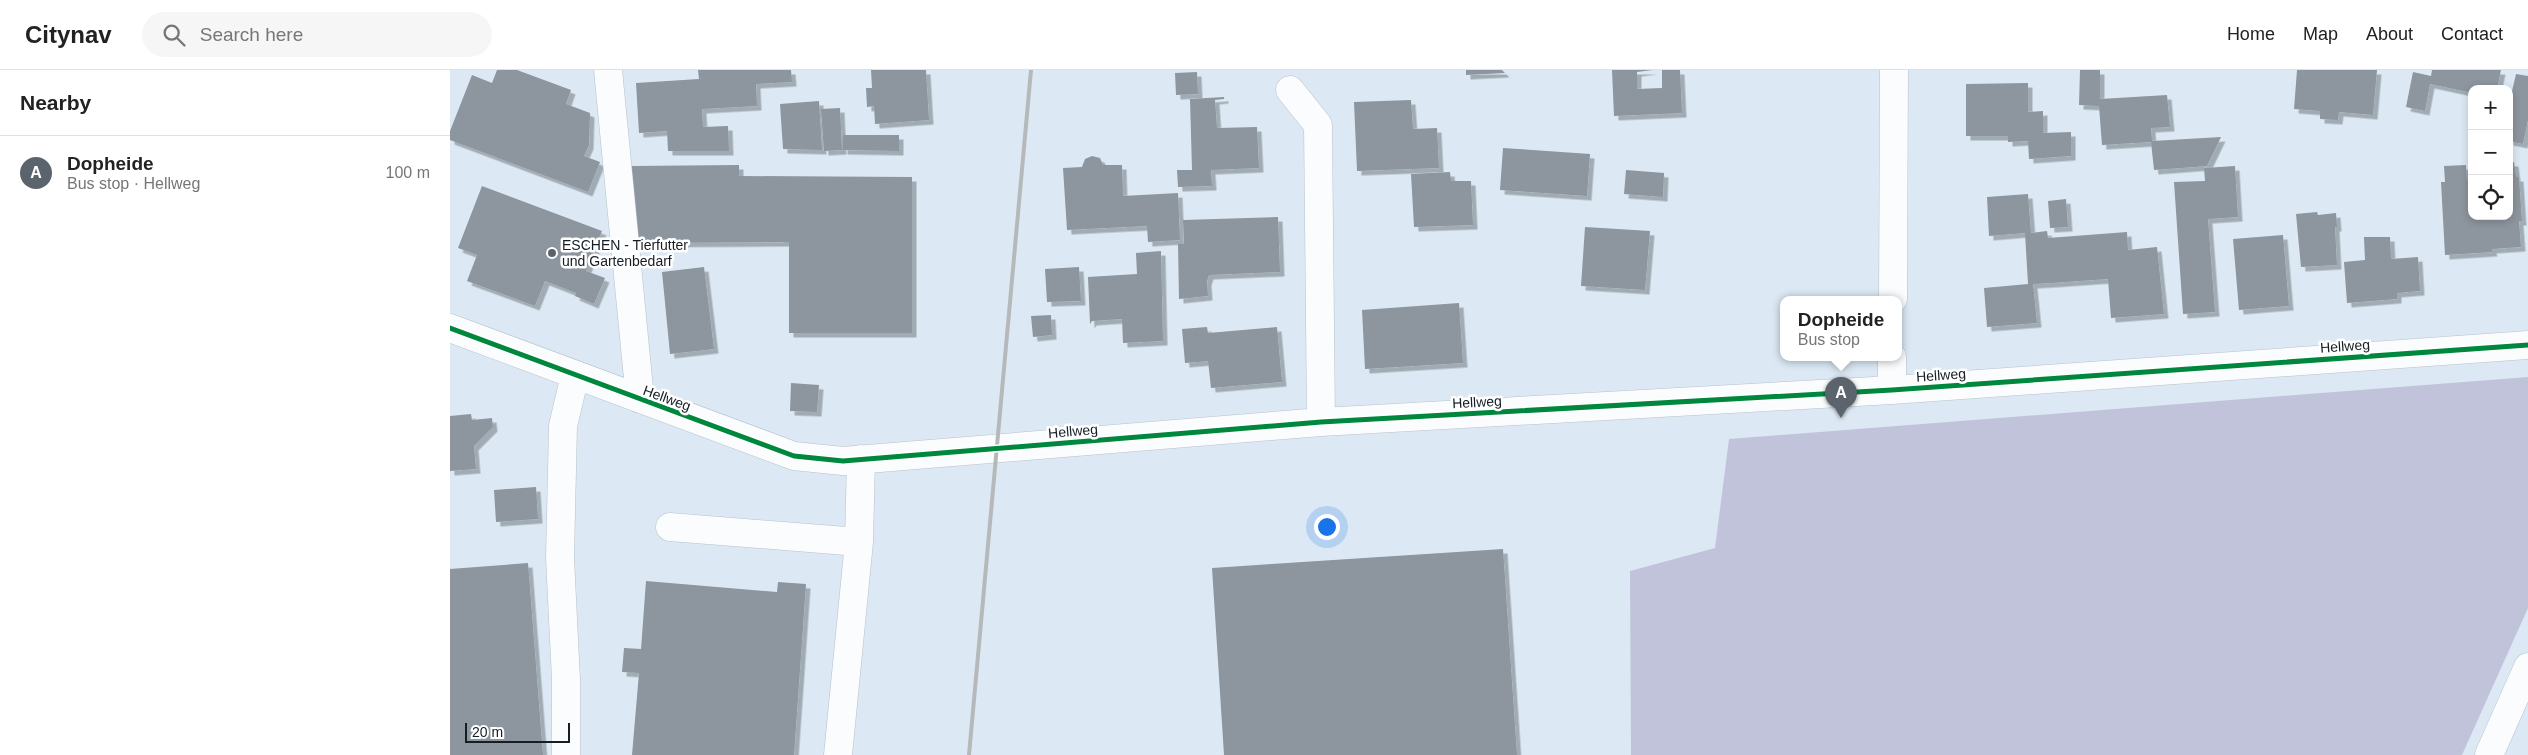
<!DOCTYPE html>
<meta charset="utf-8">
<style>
:root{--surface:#fff;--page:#f6f6f6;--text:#222;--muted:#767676;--line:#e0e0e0;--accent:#5b646d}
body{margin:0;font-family:Helvetica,sans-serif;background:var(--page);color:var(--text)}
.controls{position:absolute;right:15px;top:15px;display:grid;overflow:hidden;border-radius:10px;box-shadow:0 2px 8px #0003}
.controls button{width:45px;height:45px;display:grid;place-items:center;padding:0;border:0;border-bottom:1px solid var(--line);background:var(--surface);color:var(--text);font:25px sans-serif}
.scale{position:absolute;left:15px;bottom:12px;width:105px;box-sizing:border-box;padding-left:5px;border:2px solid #151d25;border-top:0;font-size:14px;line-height:18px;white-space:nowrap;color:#151d25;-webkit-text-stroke:4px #fff;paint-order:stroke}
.you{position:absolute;left:876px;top:456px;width:18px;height:18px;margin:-12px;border:4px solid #fff;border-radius:50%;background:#1a73e8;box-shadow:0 0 0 8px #1a73e833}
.badge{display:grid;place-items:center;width:32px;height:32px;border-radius:50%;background:var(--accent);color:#fff;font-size:16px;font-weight:700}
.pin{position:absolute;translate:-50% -41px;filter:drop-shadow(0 1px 2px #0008)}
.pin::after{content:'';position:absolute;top:26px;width:18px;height:15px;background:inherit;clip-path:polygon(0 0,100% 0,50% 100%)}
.popup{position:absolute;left:1330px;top:226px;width:122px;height:65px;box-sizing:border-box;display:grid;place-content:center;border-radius:10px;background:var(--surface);filter:drop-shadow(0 1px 4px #0005);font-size:16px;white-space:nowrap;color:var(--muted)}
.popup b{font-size:19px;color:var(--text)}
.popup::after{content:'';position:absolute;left:50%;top:100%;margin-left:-10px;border:10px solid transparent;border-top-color:var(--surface)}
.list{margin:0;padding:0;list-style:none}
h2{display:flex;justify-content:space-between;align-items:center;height:65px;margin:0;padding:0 20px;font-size:21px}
h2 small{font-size:16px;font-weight:400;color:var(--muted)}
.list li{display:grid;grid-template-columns:32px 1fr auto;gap:15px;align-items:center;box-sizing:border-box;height:75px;padding:0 20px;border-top:1px solid var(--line)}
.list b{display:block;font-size:19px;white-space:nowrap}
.list p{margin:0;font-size:16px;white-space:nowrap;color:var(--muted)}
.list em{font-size:16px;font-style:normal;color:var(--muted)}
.icon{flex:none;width:28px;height:28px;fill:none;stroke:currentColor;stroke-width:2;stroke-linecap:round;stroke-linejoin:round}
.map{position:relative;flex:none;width:2078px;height:685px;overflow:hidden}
header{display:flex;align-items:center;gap:30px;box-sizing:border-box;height:70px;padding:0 25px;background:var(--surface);border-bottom:1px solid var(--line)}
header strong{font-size:24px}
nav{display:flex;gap:28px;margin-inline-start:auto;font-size:18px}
.search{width:350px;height:45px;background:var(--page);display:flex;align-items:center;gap:12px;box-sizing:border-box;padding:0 18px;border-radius:28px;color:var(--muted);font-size:19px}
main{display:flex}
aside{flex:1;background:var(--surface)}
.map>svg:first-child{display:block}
.forest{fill:#c1c3db}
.building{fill:#8d959e;filter:url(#shadow)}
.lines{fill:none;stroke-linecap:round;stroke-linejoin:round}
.minor-casing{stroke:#b7c1ca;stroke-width:29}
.minor{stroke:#fafcfd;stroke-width:28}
.rail{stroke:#b6b9bb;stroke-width:4}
.cycleway-casing{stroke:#fff;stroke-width:8}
.cycleway{stroke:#00873e;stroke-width:5}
.poi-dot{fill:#5b646d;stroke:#fff;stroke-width:2}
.labels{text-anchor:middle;stroke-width:5;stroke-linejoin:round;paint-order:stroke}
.poi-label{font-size:14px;fill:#151d25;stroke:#fff;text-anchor:start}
.street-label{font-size:14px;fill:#151d25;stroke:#fff}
</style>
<header>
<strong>Citynav</strong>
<div class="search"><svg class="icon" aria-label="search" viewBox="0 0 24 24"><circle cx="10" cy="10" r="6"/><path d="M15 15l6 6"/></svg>Search here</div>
<nav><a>Home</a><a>Map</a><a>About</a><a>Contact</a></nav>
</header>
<main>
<aside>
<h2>Nearby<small></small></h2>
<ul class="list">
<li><span class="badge">A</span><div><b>Dopheide</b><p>Bus stop · Hellweg</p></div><em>100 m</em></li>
</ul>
</aside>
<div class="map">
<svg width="2078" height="685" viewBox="0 0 2078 685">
<defs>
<filter id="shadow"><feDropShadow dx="4.5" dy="4.5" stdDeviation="0" flood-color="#0004"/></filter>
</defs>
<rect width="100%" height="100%" fill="#dce9f4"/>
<path class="forest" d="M2078 307V538L2012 685H1181L1180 501 1265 478 1279 369Z"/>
<path class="building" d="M47 0H67L121 20 116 34 140 43 139 75 134 86 150 92 138 122 0 70V61L22 5 42 13Z
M248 0H341L342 12 306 14 307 36 252 39 253 57 278 56 279 81H218L217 61 189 63 186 13 249 9Z
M421 0H476L479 50 425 54 424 36 417 37 416 18H422Z
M1016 0H1052L1055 3 1016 5Z
M1162 0H1203L1187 2V19L1212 18V0H1230L1232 43 1164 46Z
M1630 0H1650V29L1717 25 1720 57 1701 58 1702 71 1771 67 1757 96 1704 100 1701 72 1652 75 1649 36 1629 35Z
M1847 0H1927L1923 45 1889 42 1888 50 1870 49V41L1844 39Z
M1982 0H2051L2047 19H2022V23L1980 14 1975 41 1956 37 1963 2 1981 6Z
M747 2 748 24 726 25 725 3Z
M2066 4 2078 6V50L2073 74 2059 71V34Z
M1578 13V42L1593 41V63L1621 62V86L1579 89 1578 71 1558 72V66H1516V14Z
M774 27V29L765 30 767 58 807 57 809 98 761 100 762 116 728 117 727 100H742L740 29Z
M961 30 963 59 987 58 989 98 907 101 904 32Z
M369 31 372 80 333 79 330 34Z
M390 38 392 80 374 81 371 39Z
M393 65H449V81L393 80Z
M1053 78 1140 84 1137 126 1050 120Z
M642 86 650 88 653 95H672L673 126 728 123 730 170 698 172 697 156 617 160 613 98 632 97 635 89Z
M2059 92H2064L2066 107H2069L2072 151H2069L2071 177 2042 179 2043 182 1995 185 1991 112H1995L1994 96 2016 95 2017 110H2022V146H2059Z
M289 95V106L462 107V263H339V172L182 173 181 96Z
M1785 96 1788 147 1758 149 1765 242 1733 244 1724 112 1755 111 1754 98Z
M1176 100 1214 103 1213 127 1174 124Z
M1000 102 1001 111H1021L1023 155 964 157 961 104Z
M32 116 152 161 136 201 155 208 144 234 125 226 126 223 95 211 85 236 17 211 27 185 8 178Z
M1578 124 1581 163 1597 161 1598 168 1677 162 1678 180 1707 177 1714 244 1661 248 1658 209 1601 213 1583 214 1587 253 1537 257 1534 218 1578 214 1575 163 1539 166 1537 127Z
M1616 129 1618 157 1600 158 1598 131Z
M1867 142 1868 145 1886 143 1887 157H1885L1887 195 1851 197 1846 144Z
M828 147 830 202 759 205 757 211 758 226 729 229 728 174H734L733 150Z
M1135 157 1200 161 1195 220 1131 216Z
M1833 165 1839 236 1789 240 1783 169Z
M1914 167H1940L1941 189 1968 187 1970 221 1947 223V229L1897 233 1894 192 1915 190Z
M711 181 713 271 673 273 672 249 642 251 640 254 638 207 687 204 686 183Z
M254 197 264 279 220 284 212 202Z
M629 197 631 231 597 232 595 199Z
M1009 233 1013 293 915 299 912 240Z
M601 245 602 265 583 267 581 246Z
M757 257 758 263 827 257 832 312 761 318 758 291 735 293 732 259Z
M341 313 369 315 367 342 340 341Z
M21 344 22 350 42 348 43 357 24 376 26 399 0 401V346Z
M86 417 88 449 46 452 44 420Z
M1053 479 1067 685H774L762 498Z
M78 493 93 685H0V499Z
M196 511 327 522 328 512 356 514 344 685H182L189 603 172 602 174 578 191 579Z"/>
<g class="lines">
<defs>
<path id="minor" d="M158 0 190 329
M840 20 868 55 871 352
M1443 229 1444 0
M0 258 344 386 393 391 871 352 1442 320 2078 275
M1442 320V287
M220 457 409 472 411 389
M116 685V610L110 488 113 356 125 305
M388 685 409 472
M2039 685 2078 597"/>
</defs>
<use href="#minor" class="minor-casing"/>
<use href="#minor" class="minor"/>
<path class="rail" d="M519 685 581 0"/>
<defs>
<path id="cycleway" d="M0 258 344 386 393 391 871 352 1442 320 2078 275"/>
</defs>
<use href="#cycleway" class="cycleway-casing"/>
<use href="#cycleway" class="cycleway"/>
</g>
<circle class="poi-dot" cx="102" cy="183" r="5"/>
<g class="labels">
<g class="poi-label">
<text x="112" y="180">ESCHEN - Tierfutter<tspan x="112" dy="16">und Gartenbedarf</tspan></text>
</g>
<g class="street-label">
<text transform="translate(1895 276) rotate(-4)" y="5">Hellweg</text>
<text transform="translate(1491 305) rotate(-4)" y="5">Hellweg</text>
<text transform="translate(217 328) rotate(20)" y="5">Hellweg</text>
<text transform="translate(1027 332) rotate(-3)" y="5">Hellweg</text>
<text transform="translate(623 361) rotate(-5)" y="5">Hellweg</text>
</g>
</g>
</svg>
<div class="controls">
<button>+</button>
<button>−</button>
<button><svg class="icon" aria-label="locate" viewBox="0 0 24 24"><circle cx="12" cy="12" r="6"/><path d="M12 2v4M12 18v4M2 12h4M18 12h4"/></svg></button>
</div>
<div class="scale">20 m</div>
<div class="you"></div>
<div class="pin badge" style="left:1391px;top:348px">A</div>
<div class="popup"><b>Dopheide</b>Bus stop</div>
</div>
</main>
